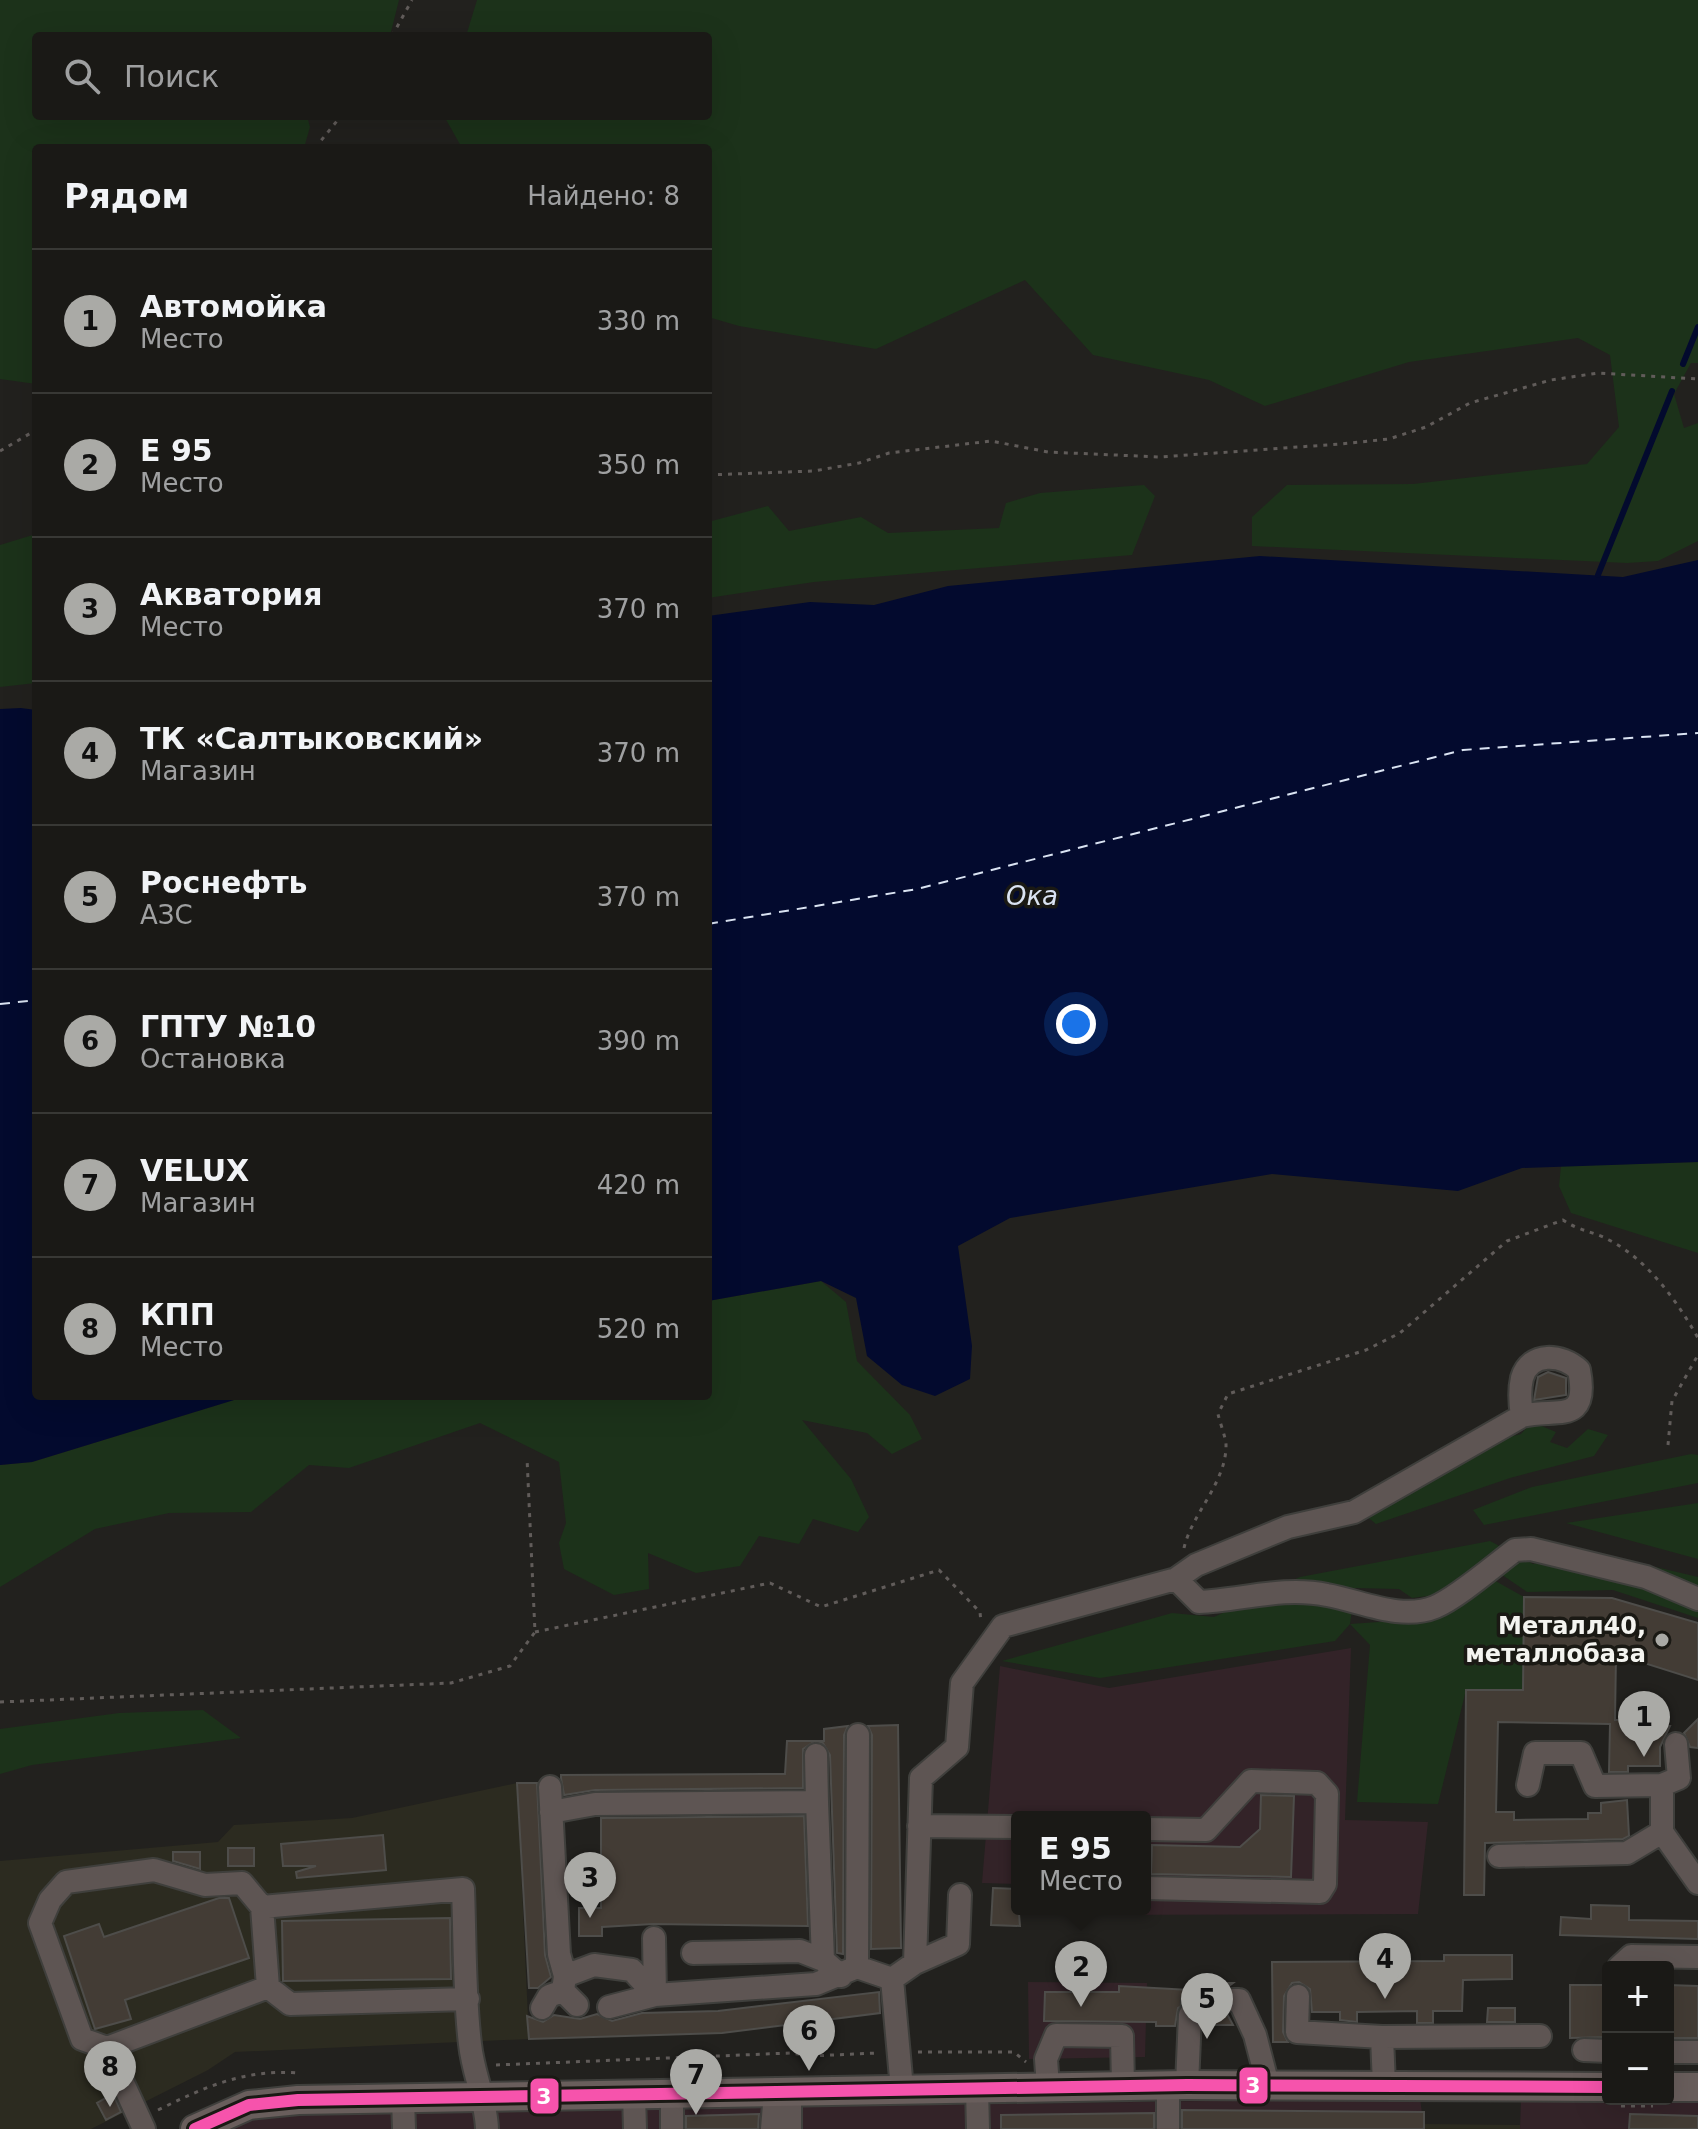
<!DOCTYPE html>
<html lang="ru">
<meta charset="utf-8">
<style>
:root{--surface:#1a1916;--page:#272623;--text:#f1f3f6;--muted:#9fa0a1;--line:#383835;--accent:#aaaaa6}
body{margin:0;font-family:"DejaVu Sans",sans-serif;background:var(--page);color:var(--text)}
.controls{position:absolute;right:24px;bottom:24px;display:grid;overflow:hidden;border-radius:8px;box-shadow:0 8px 32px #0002}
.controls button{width:72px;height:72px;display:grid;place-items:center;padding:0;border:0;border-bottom:2px solid var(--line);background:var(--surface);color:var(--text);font:40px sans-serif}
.you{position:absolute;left:1076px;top:1024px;width:28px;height:28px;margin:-20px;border:6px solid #fff;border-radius:50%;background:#1a73e8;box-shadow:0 0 0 12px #1a73e833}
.badge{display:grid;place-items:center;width:52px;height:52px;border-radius:50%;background:var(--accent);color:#111;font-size:26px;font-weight:700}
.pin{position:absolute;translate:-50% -66px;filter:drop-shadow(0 2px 4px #0008)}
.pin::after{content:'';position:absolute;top:42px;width:28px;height:24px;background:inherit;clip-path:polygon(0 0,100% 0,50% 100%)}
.popup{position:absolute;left:1011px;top:1811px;width:140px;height:104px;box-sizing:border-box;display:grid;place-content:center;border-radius:8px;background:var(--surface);filter:drop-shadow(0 2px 6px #0005);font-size:26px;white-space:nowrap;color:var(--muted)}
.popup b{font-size:30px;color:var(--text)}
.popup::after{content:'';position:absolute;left:50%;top:100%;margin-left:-16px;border:16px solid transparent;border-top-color:var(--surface)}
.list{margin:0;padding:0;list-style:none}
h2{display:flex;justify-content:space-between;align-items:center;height:104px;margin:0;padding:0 32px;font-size:34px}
h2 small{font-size:26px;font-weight:400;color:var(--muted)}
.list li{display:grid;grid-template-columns:52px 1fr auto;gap:24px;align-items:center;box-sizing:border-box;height:144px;padding:0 32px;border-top:2px solid var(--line)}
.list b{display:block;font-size:30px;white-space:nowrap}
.list p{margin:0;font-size:26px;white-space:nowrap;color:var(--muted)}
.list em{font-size:26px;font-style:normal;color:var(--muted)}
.icon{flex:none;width:44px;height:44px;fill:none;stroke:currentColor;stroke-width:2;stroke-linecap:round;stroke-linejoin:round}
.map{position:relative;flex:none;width:1698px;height:2129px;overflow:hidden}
.search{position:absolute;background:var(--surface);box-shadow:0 8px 32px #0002;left:32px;top:32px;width:680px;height:88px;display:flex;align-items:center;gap:20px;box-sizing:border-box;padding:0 28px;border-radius:8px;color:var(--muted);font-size:30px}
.panel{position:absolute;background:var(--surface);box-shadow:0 8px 32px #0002;left:32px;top:144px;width:680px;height:1256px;border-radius:8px}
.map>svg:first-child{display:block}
.commercial{fill:#332328}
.built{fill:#2c2b20}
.green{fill:#1c321a}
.water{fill:#030a2e}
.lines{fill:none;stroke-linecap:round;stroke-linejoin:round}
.stream{stroke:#030a2e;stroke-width:6}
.ferry{stroke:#dae3f2;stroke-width:2;stroke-dasharray:10 8;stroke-linecap:butt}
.building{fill:#433c35;stroke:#4e4d4a;stroke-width:2}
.minor-tunnel{stroke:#42413e;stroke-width:22;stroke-dasharray:22 11;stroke-linecap:butt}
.minor-casing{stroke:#3f3f3c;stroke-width:26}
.major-casing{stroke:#3f3f3c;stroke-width:32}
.path{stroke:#615c5a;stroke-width:3;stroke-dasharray:4 6;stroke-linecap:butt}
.minor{stroke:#5e5553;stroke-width:22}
.major{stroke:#695e5c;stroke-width:28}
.bus-1-casing{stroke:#1a1914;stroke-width:18}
.bus-1{stroke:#f653ac;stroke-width:12}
.poi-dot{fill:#aaaaa6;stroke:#1a1914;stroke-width:3}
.labels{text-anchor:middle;stroke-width:7;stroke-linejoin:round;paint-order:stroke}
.poi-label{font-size:24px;font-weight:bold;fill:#f4f4f0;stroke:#1a1914;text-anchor:end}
.water-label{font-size:26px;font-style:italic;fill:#dae3f2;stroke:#1a1914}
.line-badge{stroke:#1a1914;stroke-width:3}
.badge-label{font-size:22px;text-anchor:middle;font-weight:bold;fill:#fff}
</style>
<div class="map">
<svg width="1698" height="2129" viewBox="0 0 1698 2129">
<rect width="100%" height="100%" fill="#22211e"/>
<path class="commercial" d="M1351 1648 1345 1820 1428 1822 1418 1914 1037 1915 1036 1909H1145V1817H1017V1884L982 1883 1000 1666 1109 1688Z
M1028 1982 1147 1983 1145 2057 1029 2059Z
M1420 2098 1424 2129H219L254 2116 282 2114Z
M1521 2100 1698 2102V2129H1520Z"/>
<path class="built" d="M517 1783 529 2039 235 2052 208 2070 91 2129H0V1861L218 1842 234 1825 352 1818Z
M1424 2124 1520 2125V2129H1424Z"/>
<path class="green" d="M0 0H399L390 36H36V116H307L310 127 304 148H36V384L0 379Z
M477 0H1698V363H1691L1674 394 1684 428 1698 423V541L1658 561 1627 563 1252 546V517L1287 485 1413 484 1587 464 1619 427 1610 355 1578 338 1409 362 1265 406 1209 380 1093 355 1025 280 876 349 739 326 708 317V148H462L444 116H708V36H466Z
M1144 485 1155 496 1132 555 814 582 708 598V522L768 506 789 531 861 517 888 533 999 528 1006 503 1040 493Z
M36 534V683L0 687V545Z
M1698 1162V1253L1571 1213 1559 1186 1561 1166Z
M821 1281 846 1302 857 1361 910 1415 922 1439 892 1454 867 1433 802 1420 851 1479 869 1517 858 1532 813 1519 799 1544 759 1536 740 1566 696 1573 648 1553 649 1589 614 1595 564 1569 559 1543 566 1523 559 1462 480 1423 349 1468 309 1465 251 1512 169 1513 95 1529 0 1587V1465L32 1462 247 1396H708V1301Z
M1532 1422 1556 1432 1550 1442 1567 1448 1588 1429 1608 1435 1594 1456 1510 1478 1376 1524 1365 1515 1484 1444 1521 1434Z
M1691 1454 1698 1455V1483L1484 1525 1473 1510 1532 1487Z
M1698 1503V1559L1566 1523Z
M1490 1541 1533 1564 1584 1550 1698 1577V1618L1613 1590 1527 1592 1482 1561 1435 1595 1412 1598 1399 1589 1355 1588 1350 1624 1407 1620 1492 1579 1524 1597 1523 1690H1466L1438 1804 1357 1802 1370 1645 1350 1624 1335 1641 1100 1678 1002 1661 1172 1613 1214 1617 1300 1577Z
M203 1710 241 1738 32 1765 0 1774V1729L119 1713Z"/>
<path class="water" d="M1260 556 1623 577 1698 560V1162L1522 1168 1458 1191 1272 1174 1010 1218 958 1246 972 1346 970 1379 935 1396 902 1385 867 1356 856 1298 821 1281 708 1301V616L810 602 874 605 948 586Z
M21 708 36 710V1396H247L32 1462 0 1465V709Z"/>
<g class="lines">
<path class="stream" d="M1683 364 1698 327
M1598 575 1672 391"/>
<path class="ferry" d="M708 924 917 889 1463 750 1698 733
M0 1004 36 1000"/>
</g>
<path class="building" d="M1548 1372 1566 1378V1395L1534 1400 1538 1377Z
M1524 1597 1612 1598 1698 1623V1680L1616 1654 1615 1720H1652V1726H1670L1660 1747V1766H1628V1772H1609L1610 1724 1498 1722 1496 1812H1514V1820L1588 1819V1813H1601V1803L1627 1800 1629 1836 1623 1839 1485 1843 1484 1895H1464L1466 1690H1523Z
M1698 1719V1748L1690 1747 1684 1733Z
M898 1725 901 1948 871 1949 872 1735 868 1726Z
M848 1726 844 1735 843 1954 837 1953 830 1755 823 1743 815 1741 803 1749V1788L595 1790 564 1795 561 1778V1775L785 1774 787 1741H824V1729Z
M517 1783H537L545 1955 551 1977 538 1988H529Z
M1261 1795 1294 1796 1291 1877 1151 1874 1152 1845 1240 1847 1260 1829Z
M804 1816 808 1926 653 1924 602 1927V1936H579V1908H601V1818Z
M383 1835 386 1870 297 1878 296 1872 316 1866H283L281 1844Z
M228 1848H254V1866H228Z
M173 1852H200V1869L173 1861Z
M993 1888 1017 1889 1020 1926 991 1925Z
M219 1898H229L249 1958 125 2000 131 2019 95 2029 64 1936 99 1924 104 1937Z
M1591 1905 1629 1906V1920L1698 1921V1939L1560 1935 1561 1917 1591 1919Z
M450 1918 451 1979 283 1981 282 1921Z
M1444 1955H1512V1979L1463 1980 1462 2011H1433V2023H1417V2011L1357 2012V2022L1340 2020V2012H1312L1310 1989 1299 1982 1292 1983 1284 1996 1283 2032 1288 2042H1273L1272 1962 1444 1961Z
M1209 1983H1233L1221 1992 1219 1999 1233 2025H1208V2015H1204L1198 2004 1190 2001 1178 2008 1175 2026H1156V2022L1044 2021 1045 1992H1119V1986L1208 1991Z
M1570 1985H1608V2037L1570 2038Z
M1668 1985 1698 1986V2038H1668Z
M879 1992 880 2013 722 2033 529 2039 527 2016 543 2022 554 2015 580 2019 597 2014 612 2021 642 2013 718 2011Z
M1488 2008H1515V2022H1487Z
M113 2094 121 2112 106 2120 97 2103Z
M1182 2110 1424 2112V2129H1182Z
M1154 2113V2129H1001V2115Z
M759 2114 758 2129H686V2116Z
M1630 2114 1698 2116V2129H1629Z"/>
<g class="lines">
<path class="minor-tunnel" d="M1190 2015 1191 2000H1233"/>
<defs>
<path id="minor" d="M1522 1416C1555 1407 1590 1427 1579 1370 1562 1354 1530 1351 1522 1378 1519 1391 1520 1403 1522 1416L1354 1512 1288 1527 1196 1565 1176 1579 1199 1602C1242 1600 1283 1586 1327 1595 1361 1601 1401 1621 1435 1607 1457 1598 1495 1565 1515 1550L1531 1549 1646 1577 1698 1599
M858 1735 857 1967 892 1979
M1528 1785 1535 1753H1581L1595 1786 1662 1785V1832
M1662 1785 1679 1778 1676 1744
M550 1787 559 1954 565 1976
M817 1802 823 1960 841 1976
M551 1812 595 1804 817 1802 816 1755
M919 1826 1017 1827
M1145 1829 1206 1830 1251 1781 1317 1783 1327 1794 1325 1884 1320 1892 1145 1888
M1499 1856 1627 1853 1662 1832 1698 1883
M693 1953 800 1951 823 1960
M915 1963 958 1944 960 1895
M1619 1967 1631 1956 1698 1957
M268 1987 290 2004 468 1999
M1298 1996 1297 2032 1382 2037 1540 2036
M1233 2000H1239L1255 2035 1268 2085
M577 2005 563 1991 565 1976 594 1965 632 1970 655 1995 654 1938
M609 2007 655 1995 816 1984 857 1967
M542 2008 549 1996 563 1991
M1382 2037 1384 2085
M107 2048 82 2039 40 1923 50 1900 66 1882 154 1870 205 1885 242 1883 262 1907
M1584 2050 1608 2051
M1668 2052H1698
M1168 2085V2129
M1187 2085 1190 2015
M1048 2087 1046 2059 1056 2035 1122 2036 1123 2086
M902 2089 892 1979 915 1963 921 1778 957 1747 962 1683 1003 1626 1176 1579
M977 2089 978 2129
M790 2093V2129
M634 2094 635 2129
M403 2098 404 2129
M144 2129 107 2048 268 1987 262 1907 463 1889C465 1941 464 1994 470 2044 473 2074 486 2099 487 2129
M672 2129V2094
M772 2129 775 2093"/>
<path id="major" d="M1668 2087H1698
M195 2129 249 2105 298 2100 1187 2085 1608 2087"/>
</defs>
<use href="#minor" class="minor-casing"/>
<use href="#major" class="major-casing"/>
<path class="path" d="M392 36 412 0
M315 148 341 116
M0 451 36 430
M708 475 814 471 859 463 889 453 991 441 1048 452 1160 457 1340 444 1389 439 1426 427 1470 403 1551 380 1598 373 1698 379
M1668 1445 1672 1401 1698 1355
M1184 1548C1192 1513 1227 1482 1226 1444 1225 1435 1220 1423 1218 1414L1228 1394 1366 1350 1400 1333 1507 1241 1563 1220C1581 1232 1593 1231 1609 1240 1648 1260 1677 1301 1698 1338
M535 1632 770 1583 821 1607 939 1570 980 1612 981 1623
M0 1702 451 1683 510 1666 535 1632 527 1458
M918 2052H1014L1026 2062
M810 2056 878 2053
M496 2065 791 2053 810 2056 809 2069
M1621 2106H1653
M158 2110C205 2087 244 2069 298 2073"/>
<use href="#minor" class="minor"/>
<use href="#major" class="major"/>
<defs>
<path id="bus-1" d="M195 2129 249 2105 298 2100 1187 2085 1608 2087"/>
</defs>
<use href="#bus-1" class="bus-1-casing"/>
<use href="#bus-1" class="bus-1"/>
</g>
<circle class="poi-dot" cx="1662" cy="1640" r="8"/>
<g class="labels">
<g class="poi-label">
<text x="1646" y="1634">Металл40,<tspan x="1646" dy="28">металлобаза</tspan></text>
</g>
<g class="water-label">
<text x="1032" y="905">Ока</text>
</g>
</g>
<g class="line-badge">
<rect x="1238" y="2066" width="31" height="39" rx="8" fill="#f653ac"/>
<rect x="529" y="2077" width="31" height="38" rx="8" fill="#f653ac"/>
</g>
<g class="badge-label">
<text x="1253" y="2093">3</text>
<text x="544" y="2104">3</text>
</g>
</svg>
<div class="controls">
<button>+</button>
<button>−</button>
</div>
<div class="you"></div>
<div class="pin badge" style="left:1644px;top:1757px">1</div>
<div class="pin badge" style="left:1081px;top:2007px">2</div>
<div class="popup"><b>Е 95</b>Место</div>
<div class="pin badge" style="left:590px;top:1918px">3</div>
<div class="pin badge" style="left:1385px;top:1999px">4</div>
<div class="pin badge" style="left:1207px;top:2039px">5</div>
<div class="pin badge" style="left:809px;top:2071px">6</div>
<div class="pin badge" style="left:696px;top:2115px">7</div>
<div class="pin badge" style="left:110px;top:2107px">8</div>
<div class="search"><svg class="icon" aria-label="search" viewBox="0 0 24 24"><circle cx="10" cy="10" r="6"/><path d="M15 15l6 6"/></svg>Поиск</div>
<section class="panel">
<h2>Рядом<small>Найдено: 8</small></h2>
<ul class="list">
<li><span class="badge">1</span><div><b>Автомойка</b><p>Место</p></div><em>330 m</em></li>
<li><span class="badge">2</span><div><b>Е 95</b><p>Место</p></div><em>350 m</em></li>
<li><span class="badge">3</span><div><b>Акватория</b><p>Место</p></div><em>370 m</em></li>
<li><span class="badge">4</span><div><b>ТК «Салтыковский»</b><p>Магазин</p></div><em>370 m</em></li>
<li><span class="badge">5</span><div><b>Роснефть</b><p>АЗС</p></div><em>370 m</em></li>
<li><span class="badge">6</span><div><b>ГПТУ №10</b><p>Остановка</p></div><em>390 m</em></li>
<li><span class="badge">7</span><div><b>VELUX</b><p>Магазин</p></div><em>420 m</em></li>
<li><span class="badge">8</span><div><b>КПП</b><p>Место</p></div><em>520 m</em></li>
</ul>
</section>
</div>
